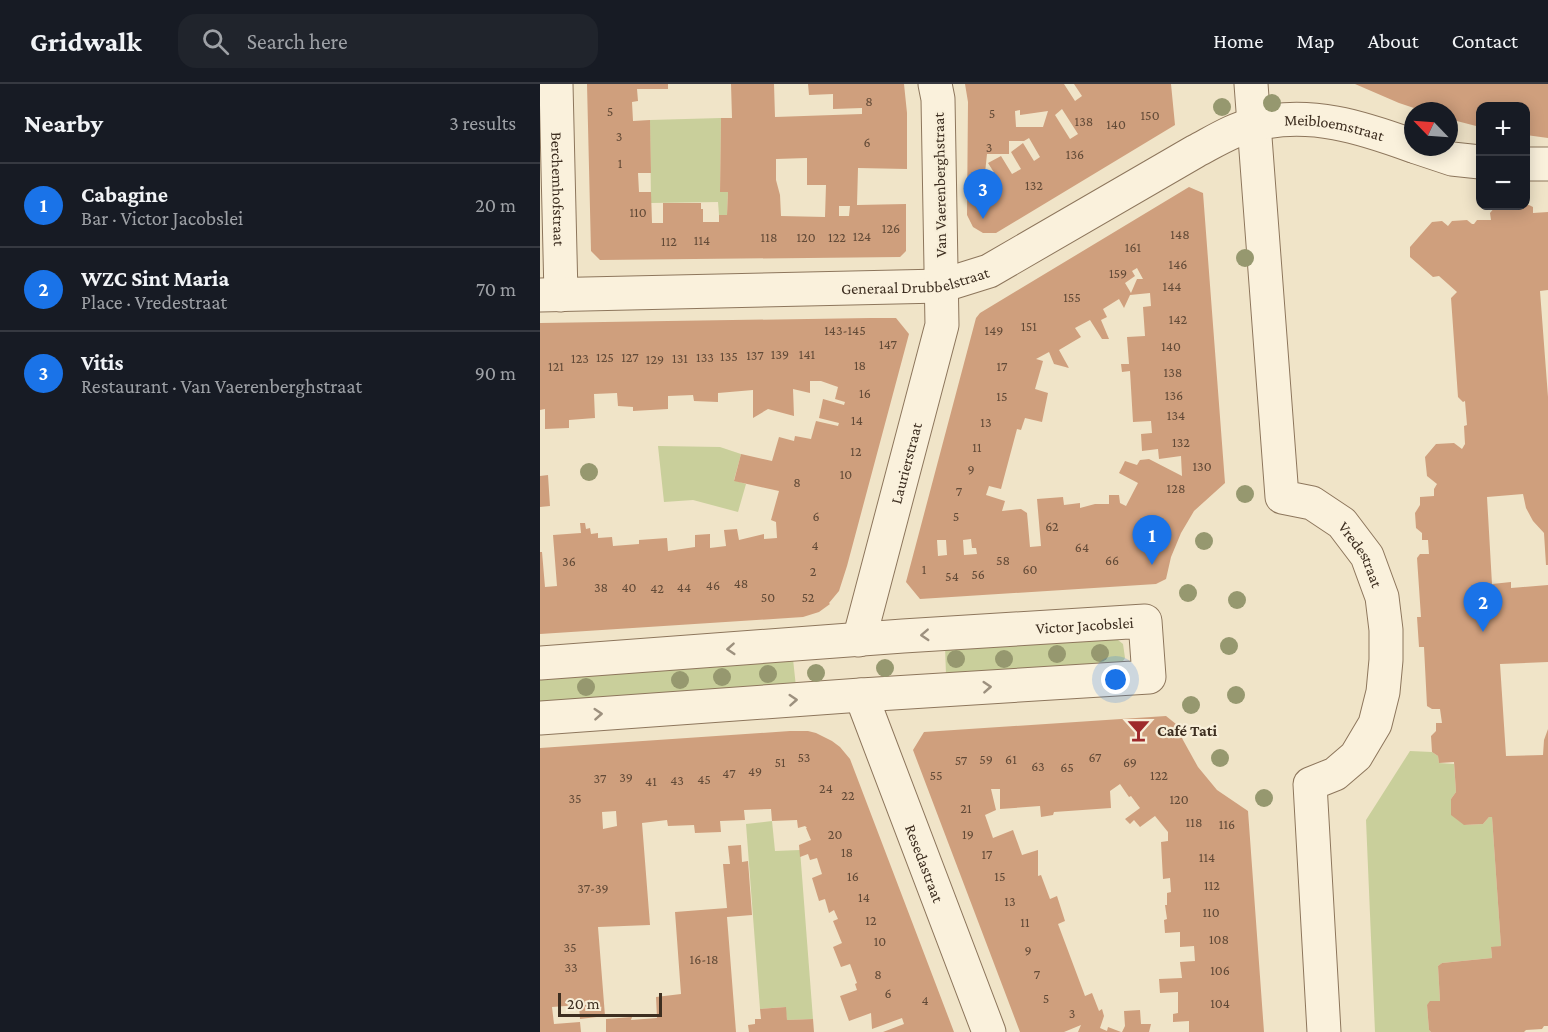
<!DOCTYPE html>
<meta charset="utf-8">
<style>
:root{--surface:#171b24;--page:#20242c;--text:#f1f3f6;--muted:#9ea1a6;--line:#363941;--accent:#1a73e8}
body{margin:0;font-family:"Crimson Pro",serif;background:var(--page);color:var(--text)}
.controls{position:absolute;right:18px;top:18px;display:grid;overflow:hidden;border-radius:12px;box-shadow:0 3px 15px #0003}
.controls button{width:54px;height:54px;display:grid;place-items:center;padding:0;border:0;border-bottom:2px solid var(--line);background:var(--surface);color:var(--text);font:30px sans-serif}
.compass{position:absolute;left:864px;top:18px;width:54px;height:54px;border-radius:50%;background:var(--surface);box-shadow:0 3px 15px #0003;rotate:295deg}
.scale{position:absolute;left:18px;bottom:15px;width:104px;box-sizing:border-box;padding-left:6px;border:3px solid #3d2e20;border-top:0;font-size:16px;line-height:21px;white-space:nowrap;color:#3d2e20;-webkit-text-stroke:4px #f7eed8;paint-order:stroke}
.you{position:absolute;left:576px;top:596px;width:21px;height:21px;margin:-15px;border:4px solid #fff;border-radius:50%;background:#1a73e8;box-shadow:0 0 0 9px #1a73e833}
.badge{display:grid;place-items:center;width:39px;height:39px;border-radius:50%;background:var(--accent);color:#fff;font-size:20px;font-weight:700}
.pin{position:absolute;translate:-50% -50px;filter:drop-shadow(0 2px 3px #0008)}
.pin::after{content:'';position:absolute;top:32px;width:21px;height:18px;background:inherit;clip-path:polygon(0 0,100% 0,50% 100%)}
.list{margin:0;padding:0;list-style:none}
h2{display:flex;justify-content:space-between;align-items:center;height:78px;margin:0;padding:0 24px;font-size:26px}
h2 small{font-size:20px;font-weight:400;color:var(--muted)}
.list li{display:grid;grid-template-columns:39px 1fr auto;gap:18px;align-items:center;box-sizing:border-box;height:84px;padding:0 24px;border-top:2px solid var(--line)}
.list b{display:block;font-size:22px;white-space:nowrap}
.list p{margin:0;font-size:20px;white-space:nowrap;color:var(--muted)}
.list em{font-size:20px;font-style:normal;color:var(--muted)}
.icon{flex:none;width:33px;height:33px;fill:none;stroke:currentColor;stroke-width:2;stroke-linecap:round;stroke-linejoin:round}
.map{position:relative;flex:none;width:1008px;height:948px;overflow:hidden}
header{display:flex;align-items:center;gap:36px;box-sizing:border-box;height:84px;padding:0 30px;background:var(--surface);border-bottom:2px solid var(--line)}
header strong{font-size:28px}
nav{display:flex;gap:33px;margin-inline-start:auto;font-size:21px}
.search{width:420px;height:54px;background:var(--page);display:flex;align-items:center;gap:15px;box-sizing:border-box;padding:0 21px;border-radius:18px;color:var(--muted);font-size:22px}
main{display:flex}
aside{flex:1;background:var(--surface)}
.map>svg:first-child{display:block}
.green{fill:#c9cf9b}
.building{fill:#cf9f7d;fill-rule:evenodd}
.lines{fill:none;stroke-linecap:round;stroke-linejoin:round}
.minor-casing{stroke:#8d765c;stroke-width:35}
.minor{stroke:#faf1dc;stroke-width:33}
.tree{fill:#96986f}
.oneway{stroke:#9c907e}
.labels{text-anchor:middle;stroke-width:4.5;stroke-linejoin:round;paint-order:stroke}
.number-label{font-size:14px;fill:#624a37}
.street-label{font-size:16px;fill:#3d2e20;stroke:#f7eed8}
.poi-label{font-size:16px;font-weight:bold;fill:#3d2e20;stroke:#f7eed8;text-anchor:start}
</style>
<header>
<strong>Gridwalk</strong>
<div class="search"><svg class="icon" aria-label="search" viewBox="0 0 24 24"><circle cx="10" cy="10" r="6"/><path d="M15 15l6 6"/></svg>Search here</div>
<nav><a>Home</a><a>Map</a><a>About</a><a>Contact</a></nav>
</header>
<main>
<aside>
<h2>Nearby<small>3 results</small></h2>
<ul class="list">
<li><span class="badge">1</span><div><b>Cabagine</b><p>Bar · Victor Jacobslei</p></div><em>20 m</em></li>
<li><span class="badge">2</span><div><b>WZC Sint Maria</b><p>Place · Vredestraat</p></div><em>70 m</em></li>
<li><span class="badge">3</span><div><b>Vitis</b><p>Restaurant · Van Vaerenberghstraat</p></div><em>90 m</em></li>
</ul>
</aside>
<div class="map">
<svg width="1008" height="948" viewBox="0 0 1008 948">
<rect width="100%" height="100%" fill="#f0e4c8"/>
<path class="green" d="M181 34 180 108H188L187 131H179L178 118 111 119 110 36Z
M118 362 180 363 201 370 194 396 206 400 198 428 153 416 124 418Z
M571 555 578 556 583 560 585 574 581 580 406 591 405 562Z
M253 575 256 603 0 620V593Z
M870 667 892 668 898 672 899 679 914 680 916 708 911 715 912 731 925 741 943 740 949 733H952L961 862 951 864 952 874 902 879 898 882 900 917 887 921 889 946 891 948H835L826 736Z
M232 737 235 767 260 766 273 935 247 936 245 923 220 925 206 740Z"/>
<path class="building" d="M47 0H128V5H97L98 17 92 18 93 37 110 36 111 89H98L99 108H111L112 139H123V119H161V125H163V138H179V131H187L188 108H180L181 34H192L191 0H234L235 33 322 30V24L293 25V10L269 11 268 0H364L367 29V85L318 84 317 121 366 120V167L360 173 60 176 51 167ZM267 74V101H286L285 133 241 132 240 111 236 96V75ZM299 122H310L309 132H299Z
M425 0H524L535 17 542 12 534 0H631L635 41 456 149H443L433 143 427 131 428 18ZM522 25 538 50 530 55 515 31ZM480 26V31L508 27 503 43H476L475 27ZM489 54 500 73 494 77 483 59 471 68 481 85 472 90 461 72 448 79 460 98 443 108 447 70H469V57H484Z
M815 0H1008V54L986 51V22H940V43L909 35V27H883L859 19Z
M649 103 663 109 685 399 654 427 641 449 631 473 626 495 616 500 380 515 366 498 436 234 440 229ZM597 184 603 195H597L591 209 585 199 595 192 592 187ZM610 209 611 222 603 223 605 252 587 253 589 280H581L582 288 590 287 593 338 611 337 612 349 601 350 602 367 618 365 619 375 641 372 642 392 609 375 600 376 597 381 585 377 579 389 598 399 586 422 580 419 579 411H569V420H555L540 424V419L524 421 523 413 497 415 501 462 490 463 487 429 481 425 462 427 465 417 446 411 449 402 461 405 477 345 481 346 485 334 502 338 508 309 495 305 503 277 496 275 509 268 514 280 529 284 519 266 541 253 535 244 550 236 562 255H569L561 236 567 233 563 225 579 215 584 224 590 211ZM431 455 432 464H436L437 470 424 471 423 456ZM397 456H406L407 471 398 472Z
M989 121 993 123V129L1008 128V206L1000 207 1008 313V481H1006L1004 449 993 437 986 424 983 410 947 413 952 500 971 498V504L1008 501V578L960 580 966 672 1003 671 1004 656 1008 645V942H1004L1002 945 986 946 984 948H891L889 946 887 921 890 917H900L898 882 902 879 952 874 951 863 961 862 952 733H949L943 740 924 741 911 731V715L916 708 914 678 899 679 898 672 892 668 891 652 896 647V639H902L900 625H892L887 622 884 563H879L877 533H881L877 474 880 470H889L888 456H882V449L876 444 875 429 880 421V413L894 412V405L897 400 887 392 885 373 896 360 914 359 922 365 925 360 924 342 927 341 925 317 923 318 918 313 911 214 917 208 899 192 893 193 870 173V163L892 138 902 137 908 142 912 137 927 136 932 140H934L937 136H951L950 129 955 123Z
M330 234H356L369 250 307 482 299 507 289 519 290 520 279 528 263 533 0 550V468H2L5 503 17 502 13 451 41 449 40 439H45L46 445 50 444 51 450 58 449V454L72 453 73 462 99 460V456L127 454 128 467 155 463V451L170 450V464L186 462 184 446 197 445 199 456 224 450V455L237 454 236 438 231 436 239 407 194 397 201 370 232 377 239 353 254 357 255 352 271 355 276 337 298 342 299 339 279 334 283 315 304 321 305 318 295 315 298 303 281 297H270V309L253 305 254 332 228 325 213 334V306L178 309V318L154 317 153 311 128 312V325L93 327V323L78 322 77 309 54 310 55 334 29 336V344L5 345V325L0 326V239Z
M8 391 10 422 0 423V392Z
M626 632 636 640 643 656 658 683 677 706 708 727 724 948H649V937L633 938V930L638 929V908L620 909 619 895 642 894 640 878 655 877 654 862 640 863V848L625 849 624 836 627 835 625 821H627V809L631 808 630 794 623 795 621 758 628 757V748L615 732 600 743 594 736 590 740 585 735 600 724 591 712 589 713 580 700 570 707 571 724 514 728 513 731 501 733 500 722 460 725V705H451L456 726 445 731 453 754 473 746 482 771 498 766V792L501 791 510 815 517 812 525 837 518 840 545 912 552 909 559 927 562 925 564 932 560 944 567 947 568 943 581 948H538L541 941 524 948H480L373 666 384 648Z
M250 647H268L276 649 292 657 300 663 310 675 414 948H343L364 940 362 934 332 945 331 929 309 937 300 912 317 906 315 900 317 899 310 880 301 883 293 863 302 859 293 837 298 835 294 826 289 829 285 815 279 817 272 794 282 790 277 774 270 776 268 770 260 773 259 761 271 756 266 744H267L265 742 258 744 257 736 232 737 231 725 204 726 205 736 180 737 181 748 155 749 154 741 128 742 127 736 102 739 110 841 58 843 65 932 40 935 39 921 12 923 14 940 40 938 41 948H0V664ZM76 727 77 742 63 745 62 728Z
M201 761 202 778 208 777 212 831 187 833 196 948H66V935L92 933 91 936 117 934 116 913 141 910 135 828 187 824 183 780H190L188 762Z
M246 923 247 936 273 935 274 948H209L208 941 215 940V935H221L220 925Z
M600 926 601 940H611L609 948H582L585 942 584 927Z"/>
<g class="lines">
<defs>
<g id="minor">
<path id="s1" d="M16 0 21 211"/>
<path id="s2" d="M711 0 742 413 772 419 802 439 827 472 842 513 846 546V576L843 608 835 640 816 672 795 690 770 700 784 948"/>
<path d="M876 63 912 75 940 78"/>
<path d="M986 80H1008"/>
<path id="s3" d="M0 211 401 202 449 187 656 67C675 57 694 45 715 40 771 27 821 43 873 62"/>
<path id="s4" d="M319 556 402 241 398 15 395 0"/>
<path id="s5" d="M0 579 363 552 605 537 609 593 321 611 0 634"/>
<path id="s6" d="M321 611 449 948"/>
</g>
</defs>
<use href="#minor" class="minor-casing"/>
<use href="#minor" class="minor"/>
</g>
<g class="tree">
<circle cx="732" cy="19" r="9"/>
<circle cx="682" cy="23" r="9"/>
<circle cx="705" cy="174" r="9"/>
<circle cx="49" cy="388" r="9"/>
<circle cx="705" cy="410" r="9"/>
<circle cx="664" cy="457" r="9"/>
<circle cx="648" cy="509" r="9"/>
<circle cx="697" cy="516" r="9"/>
<circle cx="689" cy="562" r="9"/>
<circle cx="560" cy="569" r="9"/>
<circle cx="517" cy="570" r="9"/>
<circle cx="416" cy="575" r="9"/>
<circle cx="464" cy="575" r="9"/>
<circle cx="345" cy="584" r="9"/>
<circle cx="276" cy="589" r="9"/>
<circle cx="228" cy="590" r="9"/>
<circle cx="182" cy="593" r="9"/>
<circle cx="140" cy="596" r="9"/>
<circle cx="46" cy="603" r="9"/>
<circle cx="696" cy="611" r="9"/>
<circle cx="651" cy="621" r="9"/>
<circle cx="680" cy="674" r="9"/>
<circle cx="724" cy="714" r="9"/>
</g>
<defs><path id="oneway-chevron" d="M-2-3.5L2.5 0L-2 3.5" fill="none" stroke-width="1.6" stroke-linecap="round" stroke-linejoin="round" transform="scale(1.5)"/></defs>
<g class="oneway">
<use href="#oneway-chevron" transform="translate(385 551) rotate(177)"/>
<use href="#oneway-chevron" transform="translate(191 565) rotate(176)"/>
<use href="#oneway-chevron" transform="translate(447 603) rotate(-4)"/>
<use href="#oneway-chevron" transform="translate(253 616) rotate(-4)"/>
<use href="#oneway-chevron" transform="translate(58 630) rotate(-4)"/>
</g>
<defs>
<symbol id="bar-bare" viewBox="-9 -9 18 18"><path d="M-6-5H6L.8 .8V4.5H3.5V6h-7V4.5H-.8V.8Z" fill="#9e2a2b" stroke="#f7eed8" stroke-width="2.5" paint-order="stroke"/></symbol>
</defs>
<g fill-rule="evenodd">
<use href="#bar-bare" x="582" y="630" width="33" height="33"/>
</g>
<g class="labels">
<g class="number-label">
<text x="329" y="22">8</text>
<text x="70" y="32">5</text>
<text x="452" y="34">5</text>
<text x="610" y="36">150</text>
<text x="544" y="42">138</text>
<text x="576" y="45">140</text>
<text x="79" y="57">3</text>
<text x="327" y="63">6</text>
<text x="449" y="68">3</text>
<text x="535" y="75">136</text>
<text x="80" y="84">1</text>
<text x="494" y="106">132</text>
<text x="98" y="133">110</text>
<text x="351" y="149">126</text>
<text x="640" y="155">148</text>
<text x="322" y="157">124</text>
<text x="229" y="158">118</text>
<text x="266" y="158">120</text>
<text x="297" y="158">122</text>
<text x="162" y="161">114</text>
<text x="129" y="162">112</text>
<text x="593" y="168">161</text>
<text x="638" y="185">146</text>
<text x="578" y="194">159</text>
<text x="632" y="207">144</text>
<text x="532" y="218">155</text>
<text x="638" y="240">142</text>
<text x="489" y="247">151</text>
<text x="305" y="251">143-145</text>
<text x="454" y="251">149</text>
<text x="348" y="265">147</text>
<text x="631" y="267">140</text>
<text x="240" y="275">139</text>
<text x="267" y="275">141</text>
<text x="215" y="276">137</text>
<text x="189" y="277">135</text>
<text x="65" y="278">125</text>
<text x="90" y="278">127</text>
<text x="165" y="278">133</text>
<text x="40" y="279">123</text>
<text x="140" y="279">131</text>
<text x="115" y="280">129</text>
<text x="320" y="286">18</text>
<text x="16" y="287">121</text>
<text x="462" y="287">17</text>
<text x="633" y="293">138</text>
<text x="325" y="314">16</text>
<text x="634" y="316">136</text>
<text x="462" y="317">15</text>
<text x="636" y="336">134</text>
<text x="317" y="341">14</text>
<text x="446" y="343">13</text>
<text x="641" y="363">132</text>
<text x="437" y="368">11</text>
<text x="316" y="372">12</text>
<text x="662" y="387">130</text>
<text x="431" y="390">9</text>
<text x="306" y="395">10</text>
<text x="257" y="403">8</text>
<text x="636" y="409">128</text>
<text x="419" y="412">7</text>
<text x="276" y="437">6</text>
<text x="416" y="437">5</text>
<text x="512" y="447">62</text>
<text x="275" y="466">4</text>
<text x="542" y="468">64</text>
<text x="463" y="481">58</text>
<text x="572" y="481">66</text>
<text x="29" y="482">36</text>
<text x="384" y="490">1</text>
<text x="490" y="490">60</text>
<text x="273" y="492">2</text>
<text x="438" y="495">56</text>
<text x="412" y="497">54</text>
<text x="201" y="504">48</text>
<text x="173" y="506">46</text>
<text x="61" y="508">38</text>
<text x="89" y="508">40</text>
<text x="144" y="508">44</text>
<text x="117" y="509">42</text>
<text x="228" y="518">50</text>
<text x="268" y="518">52</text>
<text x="264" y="678">53</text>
<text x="555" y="678">67</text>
<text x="446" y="680">59</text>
<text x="471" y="680">61</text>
<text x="421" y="681">57</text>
<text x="240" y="683">51</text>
<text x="590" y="683">69</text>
<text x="498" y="687">63</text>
<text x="527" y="688">65</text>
<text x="215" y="692">49</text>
<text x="189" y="694">47</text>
<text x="396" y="696">55</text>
<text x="619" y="696">122</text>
<text x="86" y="698">39</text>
<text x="60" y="699">37</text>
<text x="164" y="700">45</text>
<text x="137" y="701">43</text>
<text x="111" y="702">41</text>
<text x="286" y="709">24</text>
<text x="308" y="716">22</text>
<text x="35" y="719">35</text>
<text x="639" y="720">120</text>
<text x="426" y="729">21</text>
<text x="654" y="743">118</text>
<text x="687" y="745">116</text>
<text x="295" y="755">20</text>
<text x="428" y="755">19</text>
<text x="307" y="773">18</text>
<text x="447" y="775">17</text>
<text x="667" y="778">114</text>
<text x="313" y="797">16</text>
<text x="460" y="797">15</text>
<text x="672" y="806">112</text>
<text x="53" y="809">37-39</text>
<text x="324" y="818">14</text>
<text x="470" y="822">13</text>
<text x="671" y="833">110</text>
<text x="331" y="841">12</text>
<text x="485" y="843">11</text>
<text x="679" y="860">108</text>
<text x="340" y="862">10</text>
<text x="30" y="868">35</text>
<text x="488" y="871">9</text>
<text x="164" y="880">16-18</text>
<text x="31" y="888">33</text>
<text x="680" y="891">106</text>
<text x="338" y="895">8</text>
<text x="497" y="895">7</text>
<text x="348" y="914">6</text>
<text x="506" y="919">5</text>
<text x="385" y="921">4</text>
<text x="680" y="924">104</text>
<text x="532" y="934">3</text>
</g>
<g class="street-label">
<text dy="6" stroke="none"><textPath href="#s3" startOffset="836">Meibloemstraat</textPath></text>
<text transform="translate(399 101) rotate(-91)" y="6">Van Vaerenberghstraat</text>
<text dy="6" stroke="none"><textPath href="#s1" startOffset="105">Berchemhofstraat</textPath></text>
<text dy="6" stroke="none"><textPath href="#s3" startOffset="376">Generaal Drubbelstraat</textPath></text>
<text dy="6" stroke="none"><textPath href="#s4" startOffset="183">Laurierstraat</textPath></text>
<text dy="6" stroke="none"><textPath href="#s2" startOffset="518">Vredestraat</textPath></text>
<text dy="6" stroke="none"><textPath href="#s5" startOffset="546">Victor Jacobslei</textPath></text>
<text dy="6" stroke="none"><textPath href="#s6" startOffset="180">Resedastraat</textPath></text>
</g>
<g class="poi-label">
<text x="617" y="652">Café Tati</text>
</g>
</g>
</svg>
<div class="controls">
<button>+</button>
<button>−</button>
</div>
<svg class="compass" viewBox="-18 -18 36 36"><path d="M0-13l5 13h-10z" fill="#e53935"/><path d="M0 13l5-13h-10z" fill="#9ea1a6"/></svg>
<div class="scale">20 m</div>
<div class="you"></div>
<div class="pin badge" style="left:612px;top:481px">1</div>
<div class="pin badge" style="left:943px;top:548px">2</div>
<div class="pin badge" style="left:443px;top:135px">3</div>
</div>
</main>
